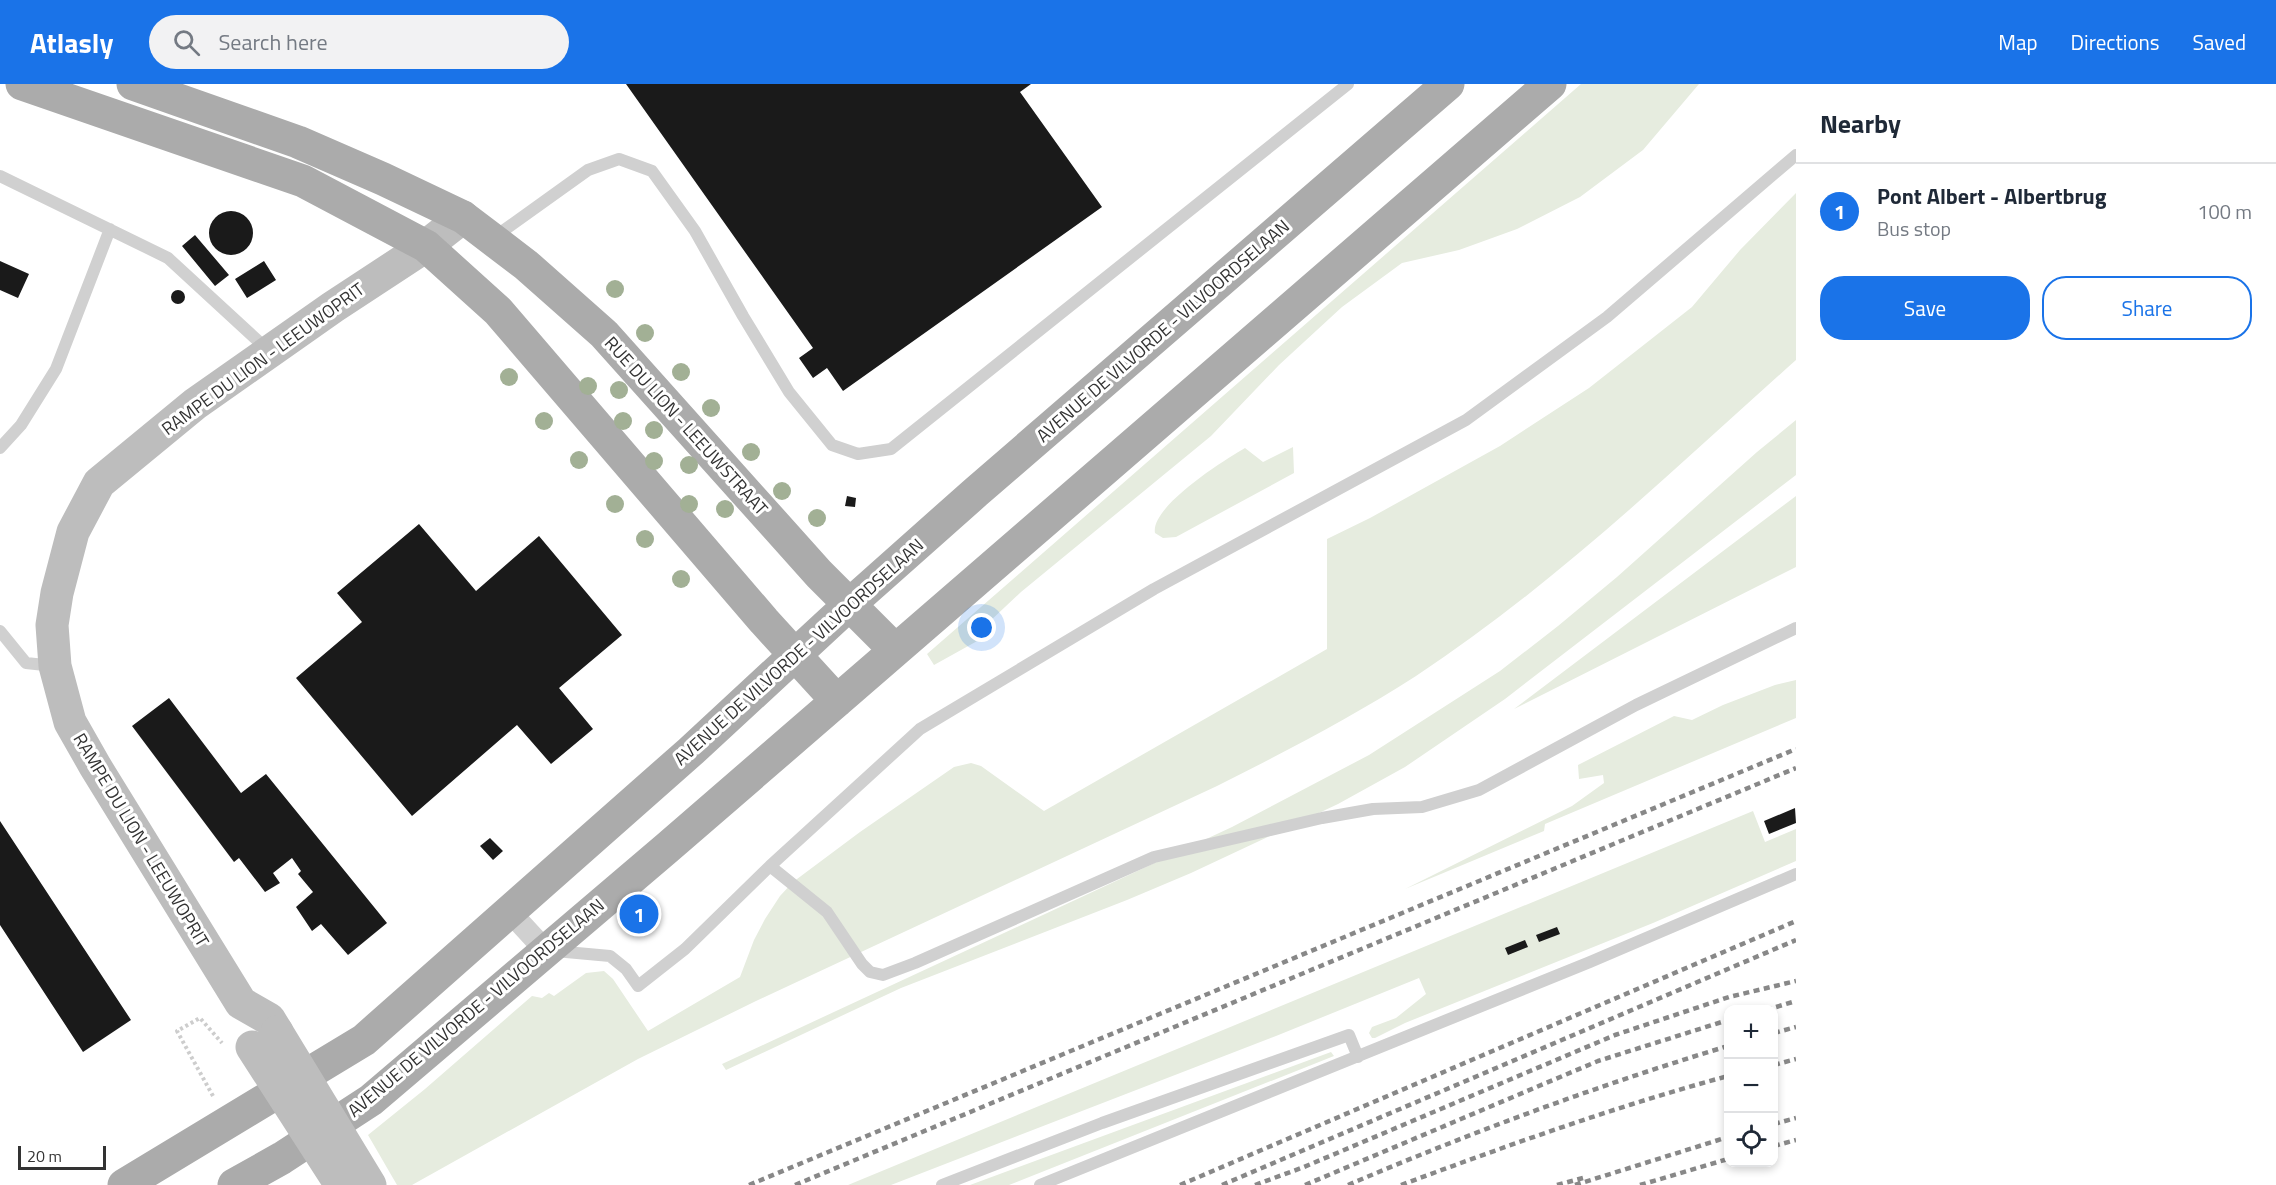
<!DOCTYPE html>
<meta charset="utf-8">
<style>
:root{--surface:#fff;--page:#f2f2f3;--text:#1f2937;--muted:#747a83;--line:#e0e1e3;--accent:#1a73e8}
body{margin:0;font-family:"Titillium Web",sans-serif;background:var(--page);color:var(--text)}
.controls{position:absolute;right:18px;bottom:18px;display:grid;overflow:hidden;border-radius:12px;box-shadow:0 3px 9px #0003}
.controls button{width:54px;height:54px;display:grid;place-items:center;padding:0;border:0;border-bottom:2px solid var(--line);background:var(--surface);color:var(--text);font:30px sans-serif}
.scale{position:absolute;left:18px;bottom:15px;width:88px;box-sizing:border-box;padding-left:6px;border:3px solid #333;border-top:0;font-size:16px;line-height:21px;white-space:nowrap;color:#333;-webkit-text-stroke:4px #fff;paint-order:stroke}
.you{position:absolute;left:982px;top:544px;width:21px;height:21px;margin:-15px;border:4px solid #fff;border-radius:50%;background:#1a73e8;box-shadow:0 0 0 9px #1a73e833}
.badge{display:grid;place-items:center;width:39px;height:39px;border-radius:50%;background:var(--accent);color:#fff;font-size:20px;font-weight:700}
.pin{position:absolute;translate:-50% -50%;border:3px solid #fff;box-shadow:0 2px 6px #0006}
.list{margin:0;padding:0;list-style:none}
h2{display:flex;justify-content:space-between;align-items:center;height:78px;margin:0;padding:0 24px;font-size:26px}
h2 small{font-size:20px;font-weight:400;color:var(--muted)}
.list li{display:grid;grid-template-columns:39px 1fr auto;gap:18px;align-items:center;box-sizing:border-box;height:96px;padding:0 24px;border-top:2px solid var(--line)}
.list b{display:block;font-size:22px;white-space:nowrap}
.list p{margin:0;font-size:20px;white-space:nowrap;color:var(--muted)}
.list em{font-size:20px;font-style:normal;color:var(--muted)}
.actions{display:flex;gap:12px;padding:18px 24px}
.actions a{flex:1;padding:14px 0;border:2px solid var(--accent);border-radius:24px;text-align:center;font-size:21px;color:var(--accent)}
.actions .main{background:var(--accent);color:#fff}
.icon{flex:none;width:33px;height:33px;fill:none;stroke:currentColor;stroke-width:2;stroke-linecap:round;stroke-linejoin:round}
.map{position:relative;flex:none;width:1796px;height:1101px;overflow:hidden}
header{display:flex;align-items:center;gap:36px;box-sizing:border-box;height:84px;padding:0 30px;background:var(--accent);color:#fff}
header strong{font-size:28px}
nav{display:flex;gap:33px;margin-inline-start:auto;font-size:21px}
.search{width:420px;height:54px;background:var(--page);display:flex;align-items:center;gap:15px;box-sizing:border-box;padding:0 21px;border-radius:33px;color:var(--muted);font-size:22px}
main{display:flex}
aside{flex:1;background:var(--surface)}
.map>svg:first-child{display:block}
.green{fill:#e6ecdf}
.building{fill:#1a1a1a}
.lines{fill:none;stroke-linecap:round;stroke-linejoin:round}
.path{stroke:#cdcdcd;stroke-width:4;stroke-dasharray:3 3;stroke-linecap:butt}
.service{stroke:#d0d0d0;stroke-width:12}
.minor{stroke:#d0d0d0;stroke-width:22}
.secondary{stroke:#bdbdbd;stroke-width:33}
.primary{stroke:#ababab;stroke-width:33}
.rail{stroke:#888;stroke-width:4.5;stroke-dasharray:6 4.5;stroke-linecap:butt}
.secondary-bridge{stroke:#bdbdbd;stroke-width:33}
.tree{fill:#a2b095}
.labels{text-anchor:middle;stroke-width:6;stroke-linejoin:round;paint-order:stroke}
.street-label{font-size:18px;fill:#333;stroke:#fff}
</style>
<header>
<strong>Atlasly</strong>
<div class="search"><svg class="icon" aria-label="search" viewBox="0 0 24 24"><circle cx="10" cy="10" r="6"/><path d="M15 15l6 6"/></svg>Search here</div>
<nav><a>Map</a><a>Directions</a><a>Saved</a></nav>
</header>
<main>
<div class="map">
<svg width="1796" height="1101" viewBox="0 0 1796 1101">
<rect width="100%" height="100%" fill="#fff"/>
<path class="green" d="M1581 0H1699L1643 66 1580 113 1517 145 1459 166 1402 179 1342 223 1279 281 1211 352 1021 508 988 539 979 556 934 581 927 570Z
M1796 109V276C1673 386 1554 501 1416 592 1352 633 1285 668 1217 702L756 917 638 975 412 1101H397L368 1051 425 1005 532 912 542 914 549 909 554 912 586 889 604 887 613 895 648 947 740 893 754 856 765 835 780 812 793 798 860 748 954 683 971 679 981 682 1044 727 1327 565V455L1370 434 1500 362 1589 304 1692 223 1740 166Z
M1796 336V391L1505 615 1405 683 1338 720 1191 789 1127 816 901 904 726 986 722 980 1232 743 1369 671 1500 587 1558 542 1617 493 1757 368Z
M1293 363 1294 389 1176 453 1163 454 1155 449C1150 423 1224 376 1245 364L1263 378Z
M1796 412V483L1514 625Z
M1796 596V634L1545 740 1544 747 1405 805 1572 722 1604 699 1603 691 1579 695 1578 681 1674 632 1692 636 1723 621 1775 601Z
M1753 727 1765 758 1796 745V777L1653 839 1405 939 1375 954H1372L1369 949 1372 943 1396 934 1426 910 1419 894 1276 952 891 1101H848Z
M1331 968 1334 972 1009 1101H970Z"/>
<path class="building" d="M626 0H1031L1020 8 1102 123 843 307 827 284 813 294 799 274 813 264Z
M209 149a22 22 0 1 1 44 0a22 22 0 1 1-44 0Z
M195 151 229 191 215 202 182 162Z
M0 177 29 190 18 214 0 206Z
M264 177 276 196 247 214 235 195Z
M171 213a7 7 0 1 1 14 0a7 7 0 1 1-14 0Z
M847 412 856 414 855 423 845 422Z
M419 440 476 507 539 452 622 551 559 604 593 645 551 680 517 641 412 732 296 594 362 538 337 509Z
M169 614 241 709 266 690 387 839 348 871 321 840 312 847 296 823 313 808 298 790 301 787 292 774 273 789 280 799 265 808 239 774 234 778 132 642Z
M1795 724 1796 739 1769 750 1764 737Z
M0 737 131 936 83 968 0 841Z
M490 754 503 767 493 776 480 762Z
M1557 843 1560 850 1539 858 1536 851Z
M1525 856 1528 863 1508 871 1505 864Z"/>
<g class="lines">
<path class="path" d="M213 1012 177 947 200 934 222 959"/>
<path class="service" d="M0 92 168 174 269 267
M493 154 588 86 619 75 652 87 695 147 743 232 789 308 832 361 858 370 891 365 1348 0
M0 364 21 341 56 285 110 145
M0 547 26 579 54 582
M770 782 827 828 862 880 870 888 883 891 915 879 1154 773 1322 734 1373 725 1422 723 1479 706 1636 621 1796 544
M555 867 610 872 626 885 638 902 685 865 770 782 920 645 1154 505 1466 336 1607 233 1796 71
M942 1101 1102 1039 1349 951 1358 973
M1040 1101 1590 878 1796 790"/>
<path class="minor" d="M510 828 545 866"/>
<path class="secondary" d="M277 948 269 935 241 919 95 682 70 638 55 582 52 541 57 509 73 448 99 399 195 320 333 223 426 162 463 133"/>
<path class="primary" d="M22 0 303 97 426 162 498 227 764 537 837 617
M133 0 298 58 383 95 463 133 526 181 604 250 819 490 895 566
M124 1101 364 956 690 668 850 520 976 408 1448 0
M234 1101 282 1074 371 1016 667 764 1550 0"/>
<path class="rail" d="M1766 926 1796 917
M1774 949 1796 943
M1774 981 1796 975
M1774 1040 1796 1034
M1774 1062 1796 1056
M749 1101 1796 665
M795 1101 1796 684
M1180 1101 1796 837
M1222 1101 1796 856
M1255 1101 1304 1083 1615 951 1729 913 1796 897
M1305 1101 1598 977 1728 936
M1348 1101C1472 1048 1599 1001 1728 962
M1401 1101C1509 1061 1617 1022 1728 992
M1557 1101 1583 1094
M1575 1101 1728 1053
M1640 1101 1728 1075"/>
<path class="secondary-bridge" d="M277 948 370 1101
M252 963 341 1101"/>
</g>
<g class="tree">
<circle cx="615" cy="205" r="9"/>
<circle cx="645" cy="249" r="9"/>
<circle cx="681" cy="288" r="9"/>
<circle cx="509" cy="293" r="9"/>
<circle cx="588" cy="302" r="9"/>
<circle cx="619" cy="306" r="9"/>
<circle cx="711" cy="324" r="9"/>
<circle cx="544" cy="337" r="9"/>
<circle cx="623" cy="337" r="9"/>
<circle cx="654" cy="346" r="9"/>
<circle cx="751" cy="368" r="9"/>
<circle cx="579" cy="376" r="9"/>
<circle cx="654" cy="377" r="9"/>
<circle cx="689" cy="381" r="9"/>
<circle cx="782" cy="407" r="9"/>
<circle cx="615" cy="420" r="9"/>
<circle cx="689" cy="420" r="9"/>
<circle cx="725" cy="425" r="9"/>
<circle cx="817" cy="434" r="9"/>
<circle cx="645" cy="455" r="9"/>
<circle cx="681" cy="495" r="9"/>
</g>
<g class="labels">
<g class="street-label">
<text transform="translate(1163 247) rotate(-41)" y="6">AVENUE DE VILVORDE - VILVOORDSELAAN</text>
<text transform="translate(263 275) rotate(-36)" y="6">RAMPE DU LION - LEEUWOPRIT</text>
<text transform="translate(686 342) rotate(48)" y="6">RUE DU LION - LEEUWSTRAAT</text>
<text transform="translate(799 568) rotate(-42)" y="6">AVENUE DE VILVORDE - VILVOORDSELAAN</text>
<text transform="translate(141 756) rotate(59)" y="6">RAMPE DU LION - LEEUWOPRIT</text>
<text transform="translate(476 924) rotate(-40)" y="6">AVENUE DE VILVORDE - VILVOORDSELAAN</text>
</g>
</g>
</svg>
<div class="controls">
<button>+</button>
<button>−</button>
<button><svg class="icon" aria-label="locate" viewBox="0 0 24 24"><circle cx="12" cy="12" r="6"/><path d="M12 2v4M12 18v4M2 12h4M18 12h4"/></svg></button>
</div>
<div class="scale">20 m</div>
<div class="you"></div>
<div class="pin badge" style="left:639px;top:830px">1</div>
</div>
<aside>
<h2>Nearby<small></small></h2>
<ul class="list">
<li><span class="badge">1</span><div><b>Pont Albert - Albertbrug</b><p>Bus stop</p></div><em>100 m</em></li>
</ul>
<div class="actions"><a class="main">Save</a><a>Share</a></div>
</aside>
</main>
